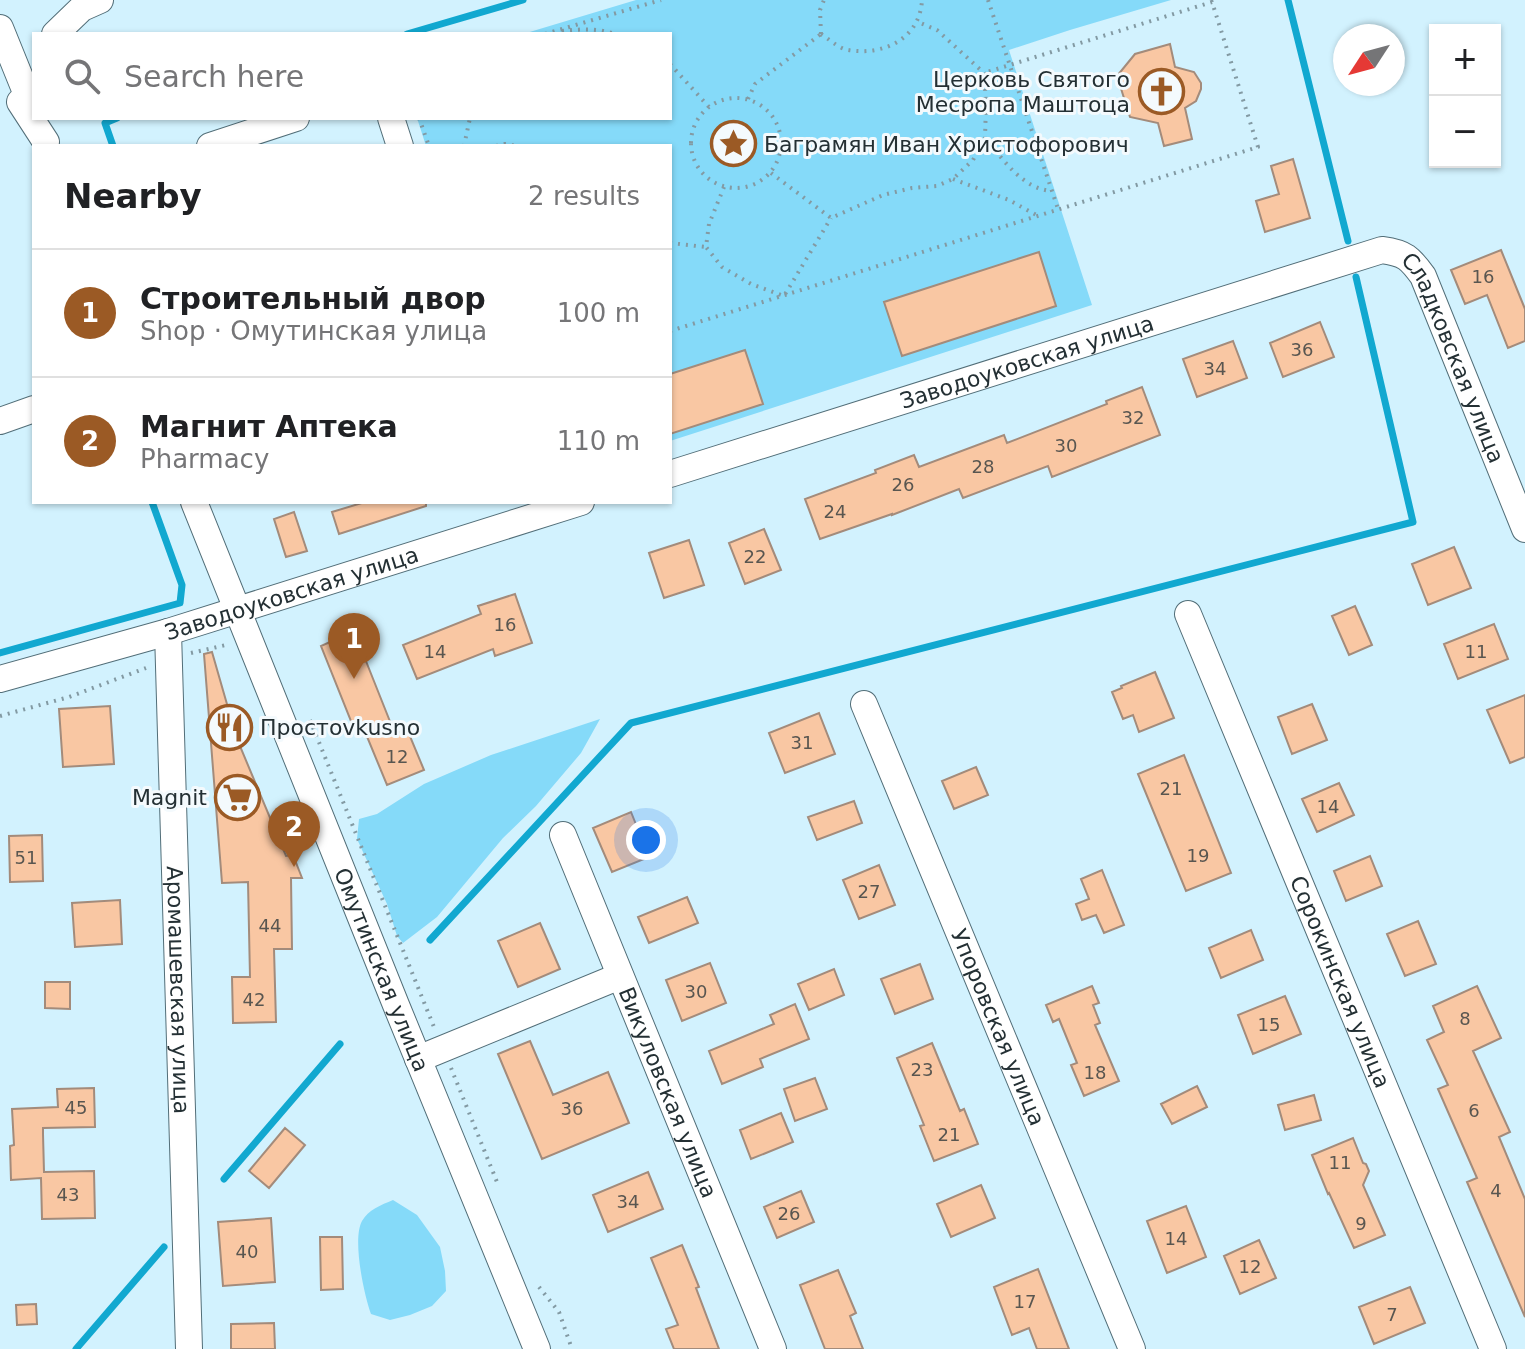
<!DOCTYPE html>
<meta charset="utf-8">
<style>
:root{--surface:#fff;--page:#f6f6f6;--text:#202124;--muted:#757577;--line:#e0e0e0;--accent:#9b5a25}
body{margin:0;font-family:"DejaVu Sans",sans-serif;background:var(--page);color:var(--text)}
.controls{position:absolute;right:24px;top:24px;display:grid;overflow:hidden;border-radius:0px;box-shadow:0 2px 6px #0004}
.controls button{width:72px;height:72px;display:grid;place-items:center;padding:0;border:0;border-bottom:2px solid var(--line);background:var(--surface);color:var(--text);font:40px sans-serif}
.compass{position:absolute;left:1333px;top:24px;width:72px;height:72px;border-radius:50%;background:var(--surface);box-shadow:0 2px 6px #0004;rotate:234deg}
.you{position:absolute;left:646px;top:840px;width:28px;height:28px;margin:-20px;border:6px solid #fff;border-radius:50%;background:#1a73e8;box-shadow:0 0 0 12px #1a73e833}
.badge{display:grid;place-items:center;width:52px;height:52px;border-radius:50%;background:var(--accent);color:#fff;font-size:26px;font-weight:700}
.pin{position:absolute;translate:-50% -66px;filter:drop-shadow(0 2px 4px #0008)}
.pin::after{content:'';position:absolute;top:42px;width:28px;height:24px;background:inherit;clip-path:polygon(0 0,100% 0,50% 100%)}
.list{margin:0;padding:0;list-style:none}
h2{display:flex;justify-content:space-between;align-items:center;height:104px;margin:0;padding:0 32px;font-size:34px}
h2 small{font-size:26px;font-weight:400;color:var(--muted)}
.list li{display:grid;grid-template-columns:52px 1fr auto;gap:24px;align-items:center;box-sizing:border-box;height:128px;padding:0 32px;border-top:2px solid var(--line)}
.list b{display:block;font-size:30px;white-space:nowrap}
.list p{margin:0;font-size:26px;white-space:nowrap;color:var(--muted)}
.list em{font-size:26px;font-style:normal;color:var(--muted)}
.icon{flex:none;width:44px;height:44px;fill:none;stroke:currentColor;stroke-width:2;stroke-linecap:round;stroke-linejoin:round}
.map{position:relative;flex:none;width:1525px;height:1349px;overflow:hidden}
.search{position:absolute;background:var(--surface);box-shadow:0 2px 6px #0004;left:32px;top:32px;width:640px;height:88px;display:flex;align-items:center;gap:20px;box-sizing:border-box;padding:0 28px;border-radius:0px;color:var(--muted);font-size:30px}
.panel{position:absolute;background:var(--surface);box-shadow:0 2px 6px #0004;left:32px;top:144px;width:640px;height:360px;border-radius:0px}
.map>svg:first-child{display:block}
.green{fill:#85daf9}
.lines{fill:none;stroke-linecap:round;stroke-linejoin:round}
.stream{stroke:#11a8d0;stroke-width:7}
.building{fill:#f9c7a3;stroke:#a38b7b;stroke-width:2}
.minor-casing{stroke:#526e78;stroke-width:28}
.path{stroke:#839aa3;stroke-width:4;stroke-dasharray:2 6;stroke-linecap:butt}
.minor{stroke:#fff;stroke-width:26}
.labels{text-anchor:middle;stroke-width:6;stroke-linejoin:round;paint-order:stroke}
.number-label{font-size:18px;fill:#595650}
.poi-label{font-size:22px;fill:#243034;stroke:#f4fafd;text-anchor:end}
.street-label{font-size:22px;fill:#243034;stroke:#f4fafd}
</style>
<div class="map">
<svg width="1525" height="1349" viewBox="0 0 1525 1349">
<rect width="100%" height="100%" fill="#d2f2fe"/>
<path class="green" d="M636 0H1171L1070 30 1009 50 1092 305 670 441V146H426L417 118H670V34H523Z
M600 719 581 753 536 806 503 838 437 917 403 943 397 936 387 904 357 839 359 819 377 814 424 784 491 755Z
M393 1200 417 1215 440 1247 445 1271 446 1291 432 1306 410 1315 390 1320 371 1314C364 1295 352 1239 362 1221 368 1210 381 1205 393 1200Z"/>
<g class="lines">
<path class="stream" d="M1288 0 1348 241
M407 34 523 0
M113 146 105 123 117 118
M0 653 180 603 182 585 152 502
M430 940 631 723 1413 522 1356 277
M224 1179 340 1044
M76 1349 164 1247"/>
</g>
<path class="building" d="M1170 44 1175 67 1194 72 1201 83V89L1196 101 1185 108 1192 139 1164 146 1158 123 1130 117 1117 76 1135 54Z
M1293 159 1310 218 1265 232 1256 201 1279 194 1271 166Z
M1501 250 1525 309V341L1508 348 1487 295 1465 304 1451 270Z
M1039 252 1056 306 902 356 884 302Z
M1320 322 1334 357 1283 377 1270 343Z
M1233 341 1247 378 1197 397 1183 359Z
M745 350 763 404 670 434V374Z
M1142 387 1160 435 1052 477 1048 466 963 498 959 489 892 515V514L820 539 805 499 876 473 875 470 914 455 919 467 1004 435 1007 443 1107 404 1106 401Z
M365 502H426V506L339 534 332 512Z
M294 512 307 551 286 557 274 519Z
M764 529 781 570 745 584 729 543Z
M689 540 704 585 664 598 649 553Z
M1454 547 1471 588 1428 605 1412 564Z
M515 594 532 643 495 656 493 649 417 679 403 645 481 614 478 606Z
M1355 606 1372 645 1349 655 1332 616Z
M1494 624 1508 659 1458 679 1444 644Z
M354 631 395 734 407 729 424 770 387 785 361 722 353 726 321 646Z
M212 652 237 739 286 856 293 855 302 878H291L292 949H274L276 1022 233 1023 232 977H250L248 882 222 883 204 654Z
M1155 672 1174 718 1139 732 1133 715 1123 719 1112 692 1122 688 1121 686Z
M1525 695V757L1510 763 1487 710Z
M1312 704 1327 740 1292 754 1278 717Z
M110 706 114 764 63 767 59 709Z
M819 713 835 754 785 773 769 733Z
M1184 755 1231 873 1186 891 1138 774Z
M976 767 988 795 954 809 942 781Z
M1339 783 1354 815 1317 832 1302 799Z
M854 801 862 823 817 840 808 817Z
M631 812 649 857 612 872 593 828Z
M42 835 43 881 10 882 9 836Z
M1370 856 1382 886 1346 901 1334 871Z
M879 865 895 905 859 919 843 880Z
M1102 870 1124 925 1104 933 1096 915 1082 920 1076 904 1089 899 1081 879Z
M687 897 698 923 649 943 638 917Z
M120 900 122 944 75 947 72 903Z
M1418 921 1436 964 1405 976 1387 934Z
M540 923 560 969 518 987 498 941Z
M1251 930 1263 960 1221 978 1209 948Z
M710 963 726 1003 682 1021 666 980Z
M920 964 933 999 895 1014 881 979Z
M834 969 844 995 809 1010 798 984Z
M45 982H70V1009L45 1008Z
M1092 986 1099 1003 1093 1005 1100 1023 1095 1025 1119 1081 1084 1096 1071 1065 1077 1063 1059 1019 1053 1022 1046 1005Z
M1477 986 1501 1038 1473 1051 1510 1132 1499 1137 1525 1199V1317L1467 1182 1477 1178 1438 1089 1448 1085 1427 1040 1444 1032 1433 1006Z
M1285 996 1301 1034 1253 1054 1238 1015Z
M795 1004 809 1039 760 1059 763 1067 722 1084 709 1051 774 1024 770 1015Z
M530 1041 553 1095 608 1072 629 1123 542 1159 498 1054Z
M932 1043 960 1111 964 1109 978 1144 934 1161 920 1126 924 1125 897 1058Z
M815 1078 827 1109 795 1121 784 1089Z
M1197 1086 1207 1107 1172 1124 1161 1104Z
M94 1088 95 1127 43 1128V1134L44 1172 94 1171 95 1218 42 1219 41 1178 11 1180 10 1146 14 1145 12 1109 58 1107 57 1089Z
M1314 1095 1321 1120 1285 1130 1278 1105Z
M781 1113 793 1142 751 1159 740 1130Z
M285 1128 305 1145 269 1188 249 1171Z
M1353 1138 1363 1163 1366 1164 1369 1171 1363 1185 1385 1235 1354 1248 1329 1193 1328 1194 1312 1155Z
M648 1172 663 1209 608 1232 593 1195Z
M981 1185 995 1218 951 1237 937 1204Z
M801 1191 814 1222 777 1238 764 1207Z
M1186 1206 1206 1257 1167 1273 1147 1221Z
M271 1218 275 1282 223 1286 218 1222Z
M320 1237H342L343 1289 321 1290Z
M1259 1240 1276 1278 1240 1294 1224 1256Z
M682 1245 699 1287 696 1288 719 1349H674L666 1329 678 1325 651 1258Z
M1038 1269 1069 1349H1037L1029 1328 1012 1335 994 1287Z
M838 1270 856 1313 850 1316 863 1349H825L800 1285Z
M1410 1287 1425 1323 1374 1344 1359 1307Z
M36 1304 37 1324 17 1325 16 1305Z
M274 1323 275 1349H231V1324Z"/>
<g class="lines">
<defs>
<g id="minor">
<path d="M0 28 34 112"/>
<path d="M55 34 82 8 100 0"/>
<path d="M20 102 46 142"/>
<path d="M391 118 400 146"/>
<path d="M210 146 296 118"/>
<path d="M0 421 34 409"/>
<path id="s1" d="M670 474 1382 250C1405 253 1410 258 1423 276L1525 529"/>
<path id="s2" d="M194 502 396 1005 537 1349"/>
<path id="s3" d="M1188 614 1493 1349"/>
<path id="s4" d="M168 632 189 1349"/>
<path id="s5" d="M0 679 168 632 581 502"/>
<path id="s6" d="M864 704 1132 1349"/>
<path id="s7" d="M563 835 773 1349"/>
<path d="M418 1059 620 976"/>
</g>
</defs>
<use href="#minor" class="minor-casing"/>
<path class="path" d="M988 0 1058 209
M562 31C580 29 598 28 615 34
M545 34 661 0
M821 34C829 39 838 48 848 50 883 56 920 39 922 0
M821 34 820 10 824 0
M670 64 709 107
M691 143a45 45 0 1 1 90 0a45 45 0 1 1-90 0Z
M748 99 755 84 821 34
M419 118 429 146
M985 138C1003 159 1022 189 1052 191
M464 146 470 118
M496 146 505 144 516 146
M771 173 831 218 883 195 912 188 937 186 953 179 973 160 985 138 986 104 984 73 937 30 918 22
M953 179 1009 200 1038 216
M724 187 709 224 706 247 722 267 751 284 784 296 831 218
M670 243 706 247
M670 331 1258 147 1212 2 984 73
M191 653 226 645
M0 716 69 697 146 668
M310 720 434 1027
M451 1068 497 1182
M539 1287 559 1312 572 1349"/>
<use href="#minor" class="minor"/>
</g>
<defs>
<symbol id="church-ring" viewBox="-11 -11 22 22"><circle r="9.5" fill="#f4fafd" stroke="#9b5a25" stroke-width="1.5"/><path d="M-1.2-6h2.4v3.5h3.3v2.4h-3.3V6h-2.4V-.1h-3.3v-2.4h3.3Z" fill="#9b5a25"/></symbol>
<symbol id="sight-ring" viewBox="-11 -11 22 22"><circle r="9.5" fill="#f4fafd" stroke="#9b5a25" stroke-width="1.5"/><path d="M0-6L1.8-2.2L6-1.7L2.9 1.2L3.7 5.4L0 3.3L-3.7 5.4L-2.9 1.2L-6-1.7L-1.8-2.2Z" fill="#9b5a25"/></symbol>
<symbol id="restaurant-ring" viewBox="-11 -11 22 22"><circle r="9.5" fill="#f4fafd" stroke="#9b5a25" stroke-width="1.5"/><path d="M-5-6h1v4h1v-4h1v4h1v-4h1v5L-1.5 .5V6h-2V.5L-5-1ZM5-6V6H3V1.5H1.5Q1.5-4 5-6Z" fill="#9b5a25"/></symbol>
<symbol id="supermarket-ring" viewBox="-11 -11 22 22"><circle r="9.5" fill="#f4fafd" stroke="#9b5a25" stroke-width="1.5"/><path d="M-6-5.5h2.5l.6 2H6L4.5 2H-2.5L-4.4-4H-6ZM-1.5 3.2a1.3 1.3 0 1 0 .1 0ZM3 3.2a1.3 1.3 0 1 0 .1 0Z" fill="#9b5a25"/></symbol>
</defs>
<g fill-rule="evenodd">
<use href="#church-ring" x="1136" y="66" width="51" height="51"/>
<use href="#sight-ring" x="708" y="118" width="51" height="51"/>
<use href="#restaurant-ring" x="204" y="702" width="51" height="51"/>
<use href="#supermarket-ring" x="212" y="772" width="51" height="51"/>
</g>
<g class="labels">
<g class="number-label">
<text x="1483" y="283">16</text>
<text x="1302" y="356">36</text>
<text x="1215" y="375">34</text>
<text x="1133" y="424">32</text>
<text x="1066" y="452">30</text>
<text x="983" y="473">28</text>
<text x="903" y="491">26</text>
<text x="835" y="518">24</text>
<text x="755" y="563">22</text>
<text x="505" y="631">16</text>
<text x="435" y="658">14</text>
<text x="1476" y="658">11</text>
<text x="802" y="749">31</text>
<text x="397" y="763">12</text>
<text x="1171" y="795">21</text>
<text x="1328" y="813">14</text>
<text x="1198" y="862">19</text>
<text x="26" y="864">51</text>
<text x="869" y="898">27</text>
<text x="270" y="932">44</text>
<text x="696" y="998">30</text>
<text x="254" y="1006">42</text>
<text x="1465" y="1025">8</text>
<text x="1269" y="1031">15</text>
<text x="922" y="1076">23</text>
<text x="1095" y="1079">18</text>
<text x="76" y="1114">45</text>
<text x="572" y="1115">36</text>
<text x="1474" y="1117">6</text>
<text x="949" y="1141">21</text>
<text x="1340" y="1169">11</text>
<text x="1496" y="1197">4</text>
<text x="68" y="1201">43</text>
<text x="628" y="1208">34</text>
<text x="789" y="1220">26</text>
<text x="1361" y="1230">9</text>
<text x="1176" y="1245">14</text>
<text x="247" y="1258">40</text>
<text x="1250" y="1273">12</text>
<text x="1025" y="1308">17</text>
<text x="1392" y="1321">7</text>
</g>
<g class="poi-label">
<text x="1130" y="87">Церковь Святого<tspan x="1130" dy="25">Месропа Маштоца</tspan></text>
<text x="764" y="152" text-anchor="start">Баграмян Иван Христофорович</text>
<text x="260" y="735" text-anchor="start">Простоvkusno</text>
<text x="207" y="805">Magnit</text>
</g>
<g class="street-label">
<text dy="8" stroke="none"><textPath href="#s1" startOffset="374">Заводоуковская улица</textPath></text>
<text dy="8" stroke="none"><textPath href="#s1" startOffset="884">Сладковская улица</textPath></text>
<text dy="8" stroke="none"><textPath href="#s5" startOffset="304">Заводоуковская улица</textPath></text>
<text dy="8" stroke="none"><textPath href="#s2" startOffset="504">Омутинская улица</textPath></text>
<text dy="8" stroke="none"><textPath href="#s3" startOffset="398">Сорокинская улица</textPath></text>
<text dy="8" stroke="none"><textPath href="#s4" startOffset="358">Аромашевская улица</textPath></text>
<text dy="8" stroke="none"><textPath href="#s6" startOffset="350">Упоровская улица</textPath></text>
<text dy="8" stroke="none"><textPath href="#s7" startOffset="278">Викуловская улица</textPath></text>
</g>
</g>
</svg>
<div class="controls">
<button>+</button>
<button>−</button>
</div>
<svg class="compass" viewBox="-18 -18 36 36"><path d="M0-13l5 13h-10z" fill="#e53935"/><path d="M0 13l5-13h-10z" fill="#757577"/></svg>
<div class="you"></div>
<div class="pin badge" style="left:354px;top:679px">1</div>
<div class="pin badge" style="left:294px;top:867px">2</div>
<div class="search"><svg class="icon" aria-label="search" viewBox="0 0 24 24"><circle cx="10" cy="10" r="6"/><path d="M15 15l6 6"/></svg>Search here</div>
<section class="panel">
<h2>Nearby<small>2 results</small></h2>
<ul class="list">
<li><span class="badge">1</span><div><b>Строительный двор</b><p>Shop · Омутинская улица</p></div><em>100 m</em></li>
<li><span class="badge">2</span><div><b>Магнит Аптека</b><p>Pharmacy</p></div><em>110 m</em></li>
</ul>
</section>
</div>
